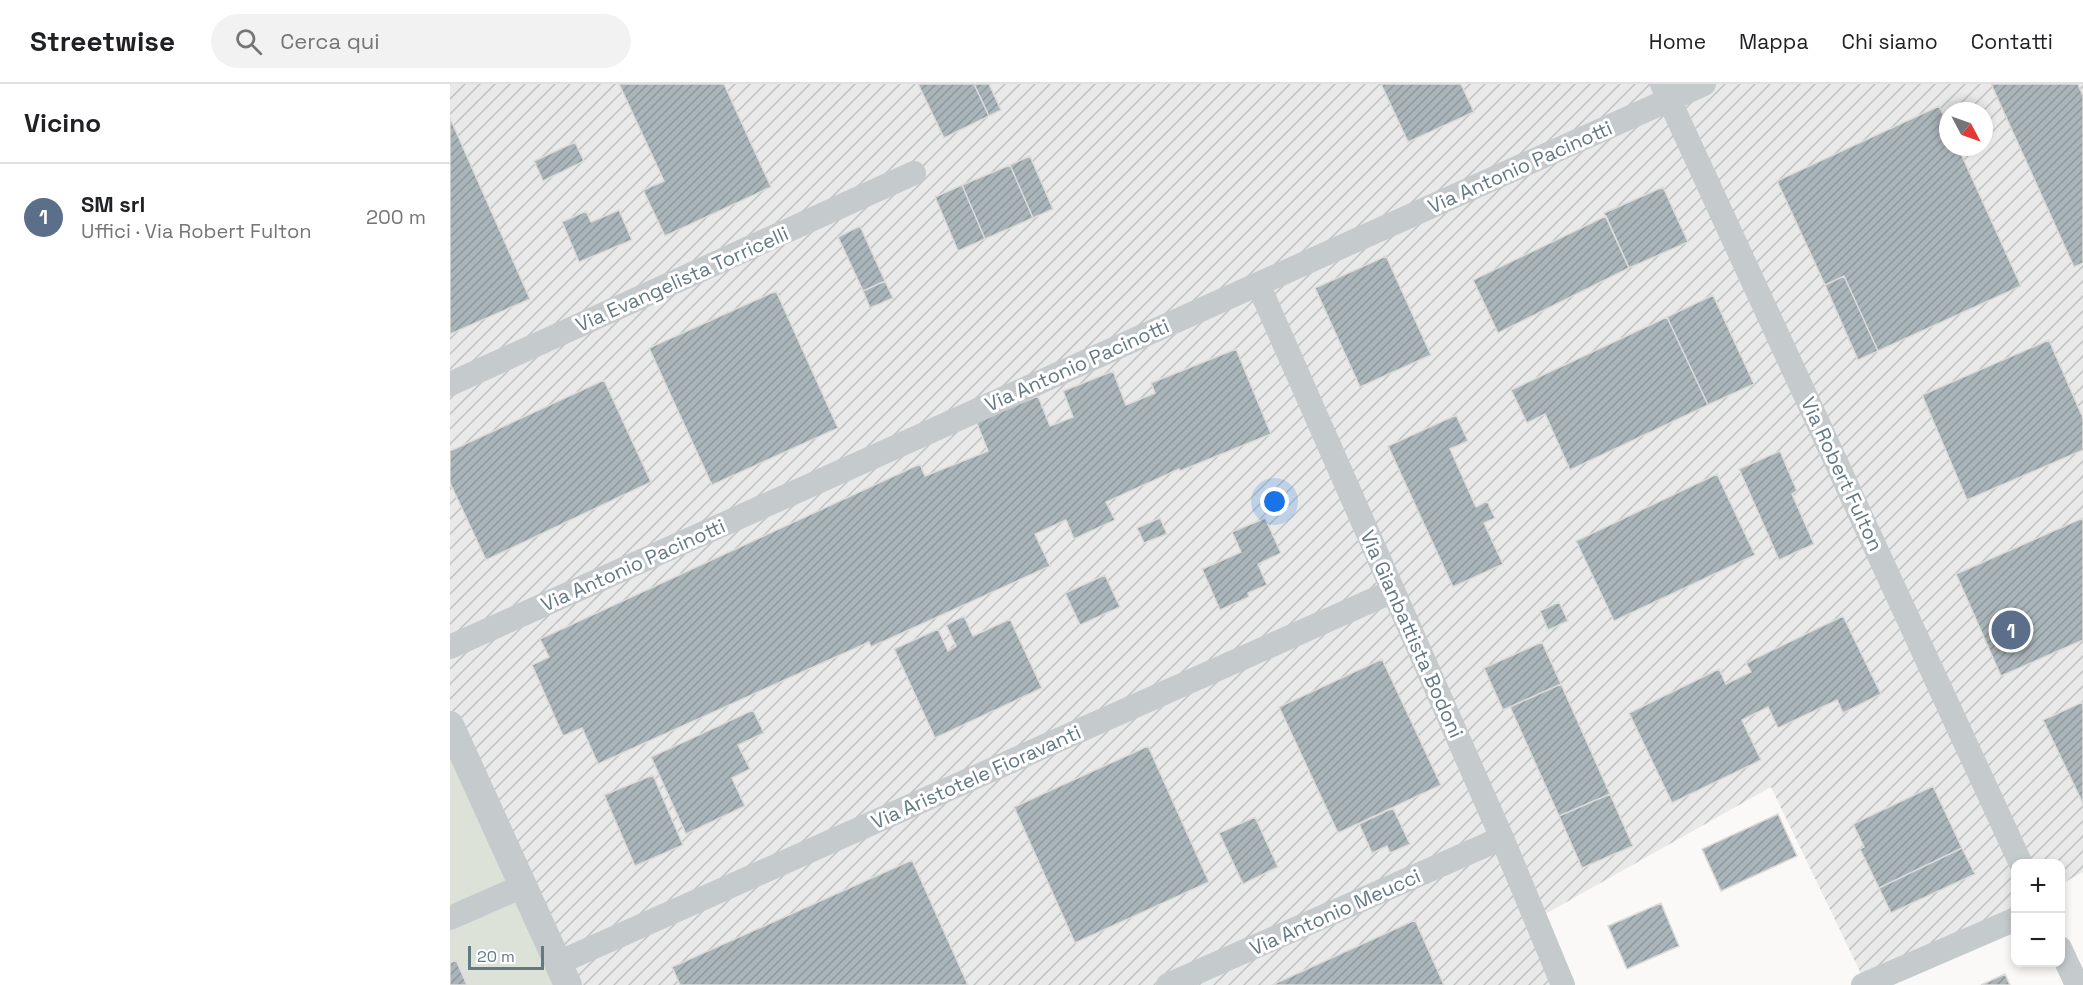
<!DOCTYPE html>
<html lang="it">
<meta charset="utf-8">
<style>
:root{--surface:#fff;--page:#f2f2f2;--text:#202124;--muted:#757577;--line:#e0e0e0;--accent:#db2777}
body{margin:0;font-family:"Space Grotesk",sans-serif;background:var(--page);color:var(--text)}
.controls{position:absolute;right:18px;bottom:18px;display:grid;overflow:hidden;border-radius:12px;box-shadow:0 3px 9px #0003}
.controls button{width:54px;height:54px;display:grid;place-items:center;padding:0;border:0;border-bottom:2px solid var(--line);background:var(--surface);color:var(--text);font:30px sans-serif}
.compass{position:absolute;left:1489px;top:18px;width:54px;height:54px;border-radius:50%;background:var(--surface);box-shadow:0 3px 9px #0003;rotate:131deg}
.scale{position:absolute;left:18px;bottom:15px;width:76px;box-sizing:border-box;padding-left:6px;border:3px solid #647a83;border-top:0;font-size:16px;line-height:21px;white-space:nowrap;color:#647a83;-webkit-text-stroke:4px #fff;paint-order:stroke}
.you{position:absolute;left:825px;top:418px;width:21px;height:21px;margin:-15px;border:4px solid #fff;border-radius:50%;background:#1a73e8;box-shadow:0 0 0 9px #1a73e833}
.badge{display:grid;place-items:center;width:39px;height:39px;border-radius:50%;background:var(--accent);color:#fff;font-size:20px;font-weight:700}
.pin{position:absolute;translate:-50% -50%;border:3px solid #fff;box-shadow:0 2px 6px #0006}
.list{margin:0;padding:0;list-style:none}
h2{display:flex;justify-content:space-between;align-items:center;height:78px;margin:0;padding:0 24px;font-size:26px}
h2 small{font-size:20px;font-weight:400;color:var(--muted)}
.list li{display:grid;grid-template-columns:39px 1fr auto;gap:18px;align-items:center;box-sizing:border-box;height:108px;padding:0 24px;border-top:2px solid var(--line)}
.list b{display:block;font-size:22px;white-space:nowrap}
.list p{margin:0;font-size:20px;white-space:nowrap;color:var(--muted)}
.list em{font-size:20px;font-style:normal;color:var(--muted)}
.icon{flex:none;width:33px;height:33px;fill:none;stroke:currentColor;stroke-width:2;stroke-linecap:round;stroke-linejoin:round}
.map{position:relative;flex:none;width:1633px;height:901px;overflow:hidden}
header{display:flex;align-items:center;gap:36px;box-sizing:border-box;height:84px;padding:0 30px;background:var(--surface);border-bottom:2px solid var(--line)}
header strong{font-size:28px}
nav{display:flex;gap:33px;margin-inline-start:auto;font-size:21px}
.search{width:420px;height:54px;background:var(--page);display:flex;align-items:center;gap:15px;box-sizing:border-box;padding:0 21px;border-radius:33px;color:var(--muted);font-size:22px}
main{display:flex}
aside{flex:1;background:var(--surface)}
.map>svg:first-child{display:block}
.industrial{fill:url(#industrial-furrows);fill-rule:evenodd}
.green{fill:#dce2d8}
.building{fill:url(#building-hatch);stroke:#dcdbd9;stroke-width:1.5}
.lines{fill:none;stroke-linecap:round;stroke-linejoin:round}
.minor{stroke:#c5cacd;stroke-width:24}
.tertiary{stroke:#c5cacd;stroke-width:28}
.labels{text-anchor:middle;stroke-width:6;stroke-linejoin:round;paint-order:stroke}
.street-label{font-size:20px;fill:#647a83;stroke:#fff}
</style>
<header>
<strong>Streetwise</strong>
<div class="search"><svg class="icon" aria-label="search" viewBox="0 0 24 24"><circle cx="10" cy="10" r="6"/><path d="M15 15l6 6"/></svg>Cerca qui</div>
<nav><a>Home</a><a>Mappa</a><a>Chi siamo</a><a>Contatti</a></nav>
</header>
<main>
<aside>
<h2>Vicino<small></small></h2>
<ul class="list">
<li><span class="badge" style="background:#5c6f8a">1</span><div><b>SM srl</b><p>Uffici · Via Robert Fulton</p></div><em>200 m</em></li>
</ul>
</aside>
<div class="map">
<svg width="1633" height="901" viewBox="0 0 1633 901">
<defs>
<pattern id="industrial-furrows" width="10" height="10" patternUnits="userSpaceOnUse" patternTransform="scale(1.5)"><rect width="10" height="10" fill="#e8e9e8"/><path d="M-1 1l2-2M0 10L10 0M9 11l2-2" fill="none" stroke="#c0c2c1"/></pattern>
<pattern id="building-hatch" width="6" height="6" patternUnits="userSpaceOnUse" patternTransform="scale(1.5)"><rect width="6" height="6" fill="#aab5b9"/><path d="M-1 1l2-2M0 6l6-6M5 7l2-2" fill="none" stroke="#8e989c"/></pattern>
</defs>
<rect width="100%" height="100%" fill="#faf9f7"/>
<path class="industrial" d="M0 0H1633V788L1611 800 1610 780H1566L1565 822 1415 898 1321 703 1081 838 1112 901H118L0 637ZM1498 27H1534V63H1498Z"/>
<path class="green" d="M0 637 118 901H0Z"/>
<path class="building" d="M169 0H274L321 103 215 152 193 106 214 97Z
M468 0H524L539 32 494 54Z
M524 0H539L551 26 539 32Z
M931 0H1011L1024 28 958 58Z
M1541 0H1628L1633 12V179L1624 183Z
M1489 22 1498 42V63H1508L1571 202 1428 267 1394 192 1375 201 1327 97Z
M0 34 80 215 0 250Z
M125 58 134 77 93 97 84 77Z
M580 72 603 125 583 134 560 81Z
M560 81 583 134 535 155 512 101Z
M512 101 535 155 508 167 485 113Z
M1213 103 1238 158 1179 184 1154 129Z
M169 126 182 156 129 178 112 138 136 127 141 138Z
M1156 132 1179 184 1048 249 1023 196Z
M410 142 435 197 413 207 388 153Z
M936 172 981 271 910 303 865 204Z
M1394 192 1428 267 1408 276 1375 201Z
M435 197 443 214 420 224 413 207Z
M326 207 388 344 262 401 199 264Z
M1263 211 1304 300 1258 321 1217 233Z
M1217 233 1258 321 1120 386 1095 330 1077 339 1061 306Z
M1599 256 1633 334V366L1517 416 1472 311Z
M786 265 821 350 730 387 729 385 656 418 665 436 624 455 616 436 585 450 600 482 421 563 419 558 148 680 132 644 113 652 82 581 99 573 90 555 470 380 475 392 538 367 526 337 588 312 600 342 623 333 613 307 663 287 676 321 705 309 701 299Z
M154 296 201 398 36 476 0 399V367Z
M1006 331 1018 357 1000 365 1026 423 1037 417 1045 434 1034 439 1053 480 1003 503 938 362Z
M1330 367 1347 407 1342 410 1364 460 1329 476 1289 385Z
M1267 390 1305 471 1164 537 1126 457Z
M710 434 717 450 694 459 687 444Z
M815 434 831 469 808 480 817 501 798 509 799 513 770 526 752 485 791 468 782 448Z
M1633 434V556L1551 592 1506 490Z
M655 491 670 523 630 541 615 509Z
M1109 518 1118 537 1098 546 1090 527Z
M514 532 523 552 560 535 592 604 485 654 444 565 488 545 498 567 506 562 496 541Z
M1393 532 1431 610 1393 629 1387 616 1328 644 1318 623 1292 636 1311 676 1222 719 1179 629 1269 585 1276 600 1301 588 1296 579Z
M1092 558 1111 600 1053 626 1034 584Z
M932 575 991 701 888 749 829 623Z
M1111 600 1160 710 1109 732 1060 623Z
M1633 618V720L1593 636Z
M303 626 314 649 288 661 300 685 282 694 295 722 236 750 201 673Z
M698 662 759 798 625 859 564 723Z
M203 691 233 761 185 782 154 711Z
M1483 702 1512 764 1429 804 1410 765 1414 763 1403 740Z
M1160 710 1183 762 1132 784 1109 732Z
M943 724 960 760 940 769 937 762 922 769 909 740Z
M1328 730 1347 772 1271 807 1252 765Z
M805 733 828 783 793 800 769 749Z
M1512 764 1525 790 1441 829 1429 804Z
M462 776 518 901H230L222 883Z
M1211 819 1229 862 1177 885 1158 842Z
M965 836 994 901H822Z
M6 876 17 901H0V879Z
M1555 890 1560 901H1531Z"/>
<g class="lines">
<path class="minor" d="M1212 0 1571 780
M808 200 1052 754 1113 901
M0 300 464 89
M0 563 1254 0
M0 834 73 802
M1610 864 1627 901
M108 879 943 507
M718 901 1052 754
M1413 901 1566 835"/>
<path class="tertiary" d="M0 641 118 901"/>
</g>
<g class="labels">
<g class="street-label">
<text transform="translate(1070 83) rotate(-24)" y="7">Via Antonio Pacinotti</text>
<text transform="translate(232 195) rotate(-24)" y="7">Via Evangelista Torricelli</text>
<text transform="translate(627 281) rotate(-24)" y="7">Via Antonio Pacinotti</text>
<text transform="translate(1392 390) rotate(65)" y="7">Via Robert Fulton</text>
<text transform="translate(183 481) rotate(-24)" y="7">Via Antonio Pacinotti</text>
<text transform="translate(962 550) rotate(66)" y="7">Via Gianbattista Bodoni</text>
<text transform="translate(526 693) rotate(-24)" y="7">Via Aristotele Fioravanti</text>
<text transform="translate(885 828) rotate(-24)" y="7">Via Antonio Meucci</text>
</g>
</g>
</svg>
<div class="controls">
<button>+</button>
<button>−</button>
</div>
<svg class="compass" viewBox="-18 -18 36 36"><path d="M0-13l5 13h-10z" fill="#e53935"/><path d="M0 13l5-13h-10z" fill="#757577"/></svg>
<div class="scale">20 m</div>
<div class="you"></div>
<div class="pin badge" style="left:1561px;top:546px;background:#5c6f8a">1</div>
</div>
</main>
